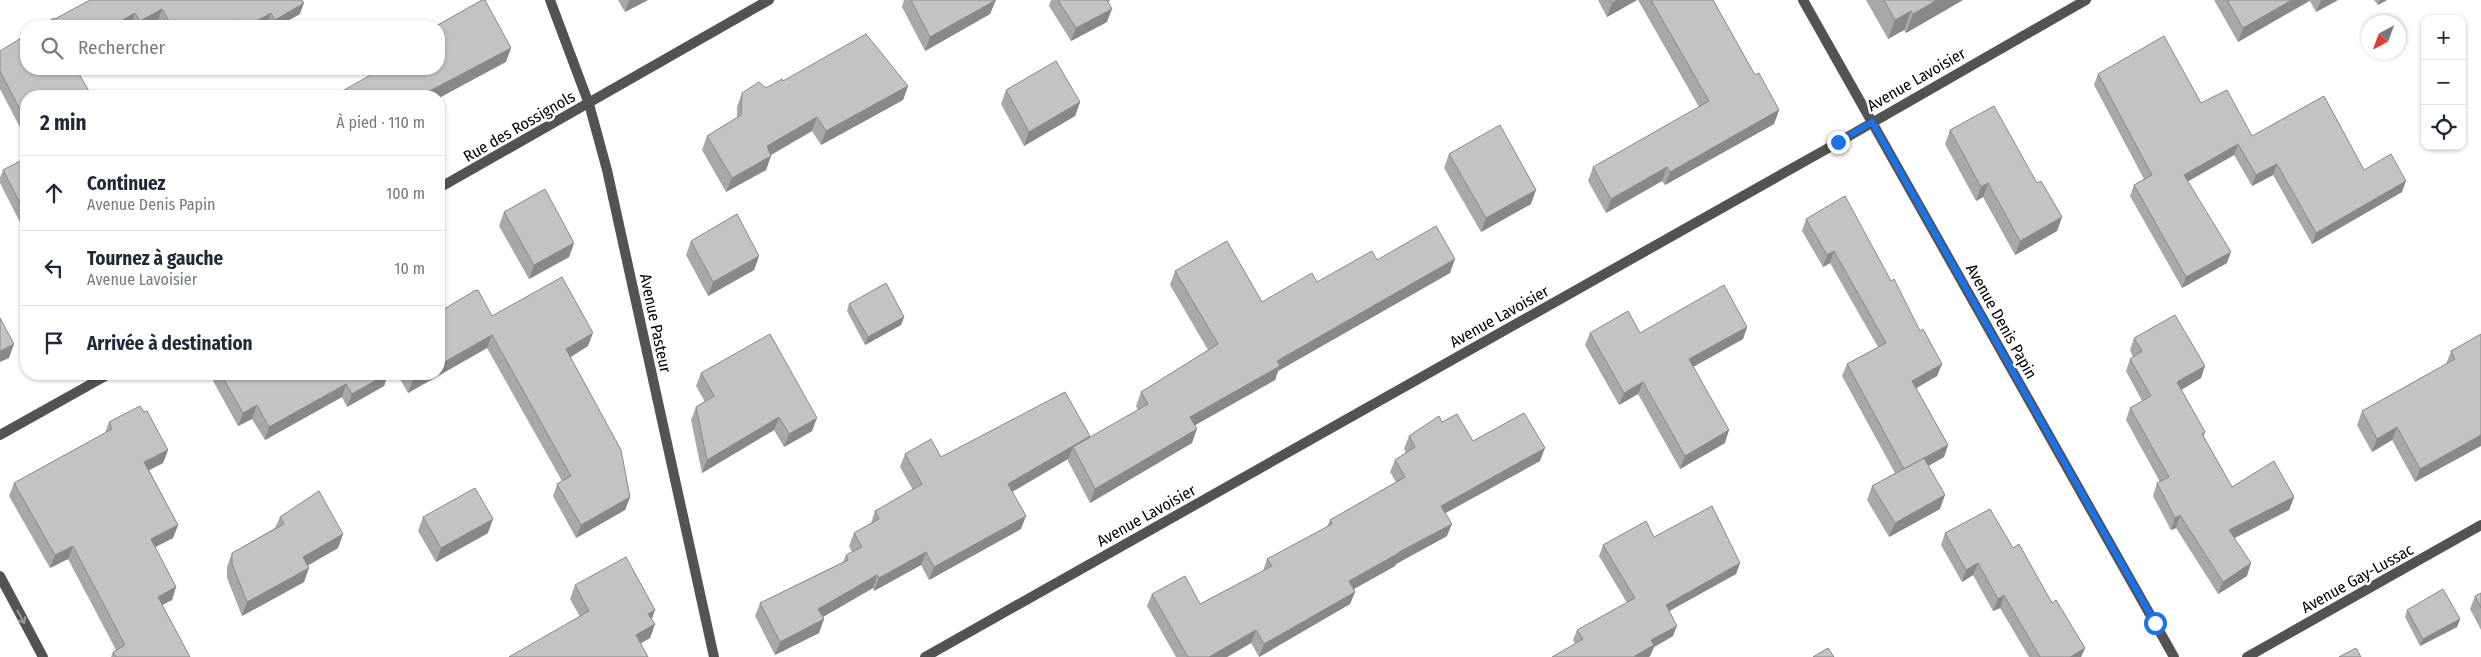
<!DOCTYPE html>
<html lang="fr">
<meta charset="utf-8">
<style>
:root{--surface:#fff;--page:#f2f2f3;--text:#1f2937;--muted:#747a83;--line:#e0e1e3}
body{margin:0;font-family:"Fira Sans Condensed",sans-serif;background:var(--page);color:var(--text)}
.controls{position:absolute;right:15px;top:15px;display:grid;overflow:hidden;border-radius:10px;box-shadow:0 1px 4px #0004}
.controls button{width:45px;height:45px;display:grid;place-items:center;padding:0;border:0;border-bottom:1px solid var(--line);background:var(--surface);color:var(--text);font:25px sans-serif}
.compass{position:absolute;left:2361px;top:15px;width:45px;height:45px;border-radius:50%;background:var(--surface);box-shadow:0 1px 4px #0004;rotate:221deg}
.stop{position:absolute;width:15px;height:15px;margin:-11px;border:4px solid #1a73e8;border-radius:50%;background:#fff}
.stop.end{background:#1a73e8;border-color:#fff;box-shadow:0 1px 5px #0008}
.list{margin:0;padding:0;list-style:none}
h2{display:flex;justify-content:space-between;align-items:center;height:65px;margin:0;padding:0 20px;font-size:21px}
h2 small{font-size:16px;font-weight:400;color:var(--muted)}
.list li{display:grid;grid-template-columns:32px 1fr auto;gap:15px;align-items:center;box-sizing:border-box;height:75px;padding:0 20px;border-top:1px solid var(--line)}
.list b{display:block;font-size:19px;white-space:nowrap}
.list p{margin:0;font-size:16px;white-space:nowrap;color:var(--muted)}
.list em{font-size:16px;font-style:normal;color:var(--muted)}
.icon{flex:none;width:28px;height:28px;fill:none;stroke:currentColor;stroke-width:2;stroke-linecap:round;stroke-linejoin:round}
.map{position:relative;flex:none;width:2481px;height:657px;overflow:hidden}
.search{position:absolute;background:var(--surface);box-shadow:0 1px 4px #0004;left:20px;top:20px;width:425px;height:55px;display:flex;align-items:center;gap:12px;box-sizing:border-box;padding:0 18px;border-radius:20px;color:var(--muted);font-size:19px}
.panel{position:absolute;background:var(--surface);box-shadow:0 1px 4px #0004;left:20px;top:90px;width:425px;height:290px;border-radius:20px}
.map>svg:first-child{display:block}
.lines{fill:none;stroke-linecap:round;stroke-linejoin:round}
.minor{stroke:#535353;stroke-width:10}
.tertiary{stroke:#535353;stroke-width:10}
.wall{fill:#a8a8a8}
.shaded-wall{fill:#888}
.building{fill:#c3c3c3;stroke:#888}
.oneway{stroke:#989898}
.route{stroke:#1a73e8;stroke-width:6}
.labels{text-anchor:middle;stroke-width:5;stroke-linejoin:round;paint-order:stroke}
.street-label{font-size:16px;fill:#000;stroke:#fff}
</style>
<div class="map">
<svg width="2481" height="657" viewBox="0 0 2481 657">
<rect width="100%" height="100%" fill="#fff"/>
<g class="lines">
<path class="minor" d="M1803 0 2174 657
M439 188 769 0
M0 435 109 374
M0 576 43 657
M925 657 1823 151 2086 0
M2247 657 2481 525"/>
<path class="tertiary" d="M550 0 589 104 607 170 714 657"/>
</g>
<path class="wall" d="M90 0 300 14 278 26H269L267 24 262 26H162L158 20 146 26H132L131 24 127 26H41L55 19Z
M618 0H648L625 12Z
M904 0H995L990 14 925 51 902 7Z
M1051 0H1111L1108 2 1107 22 1071 41 1049 6Z
M1598 0H1637L1607 17Z
M1638 0H1713L1755 75 1779 110 1774 124 1665 185 1662 181 1606 213 1588 181 1593 167 1699 107Z
M1866 0H1963L1906 33 1904 30 1888 39Z
M2214 0H2338L2316 12 2310 1 2238 42Z
M2374 0H2387L2378 5Z
M0 51 26 96V139L0 89Z
M2098 74 2201 103 2252 136 2364 170 2402 192 2312 244 2273 175 2252 186 2234 155 2188 181 2227 263 2182 288 2130 196 2134 185 2144 179 2094 85Z
M783 81 908 86 903 100 821 145 812 131 771 155 766 170 726 192 702 150 707 136 737 118V107L742 93 766 88Z
M1006 90 1080 102 1075 116 1024 146 1001 104Z
M1950 130 2037 183 2062 217 2057 231 2015 255 1983 197 1976 201 1945 144Z
M1449 154 1531 204 1481 232 1444 168Z
M26 158V234L0 183V178L3 170Z
M504 212 574 243 569 257 529 279 499 226Z
M1806 219 1891 281 1920 331 1942 364 1937 376 1916 388 1948 445 1944 457 1928 466 1940 509 1889 537 1867 500 1872 486 1895 473 1842 376 1847 364 1878 347 1830 263 1823 267 1802 231Z
M691 241 759 256 754 270 708 296 686 255Z
M1377 260 1450 273 1278 371 1275 380 1194 425 1192 443 1090 503 1068 461V459L1012 492 1021 529 929 580 921 565 874 591 873 588 823 617 824 619 819 633 775 655 755 616 760 603 843 562 846 555 852 552 849 546 854 533 871 523 875 511 913 490 900 467 905 454 941 457 1090 436V438L1138 410 1136 406 1141 392 1208 350 1170 285 1175 271 1262 302Z
M849 304 904 317 901 325 865 345 847 311Z
M492 316 588 346 571 357 630 497 625 510 576 538 553 496 557 484 562 481 487 348 408 393 397 374H439Z
M1747 327 1743 339 1693 367 1725 443 1680 469 1638 394 1619 405 1585 345 1590 333H1640Z
M2481 334 2415 482 2392 440 2372 452 2357 425 2362 411 2446 364 2451 351Z
M2134 338 2201 378 2181 389 2205 432 2204 437 2232 487 2294 497 2289 510 2234 538 2247 576 2218 594 2176 528 2171 530 2153 496 2157 483 2160 482 2126 420 2130 408 2142 401 2126 371 2130 359 2133 357 2130 350Z
M701 373 812 431 784 447 774 430 702 473 691 420 696 407 705 402 696 386Z
M216 374H388L384 386 347 407 342 397 265 440 252 419 238 426 213 381Z
M144 412 168 450 163 463 149 470 178 525 173 538 155 547 176 587 172 600 162 605 190 657H111L113 652 116 650 68 559 50 568 9 496 14 483 105 433 109 422Z
M1442 422 1473 441 1540 461 1446 513 1447 536 1396 564 1395 566 1354 589 1355 592 1350 604 1259 657 1251 643 1227 657H1176L1147 606 1152 594 1200 604 1263 571 1267 559 1327 527 1330 520 1396 482 1390 472 1395 460 1406 453 1404 449 1409 436Z
M280 517 343 534 338 548 307 566 304 582 242 616 227 578V567L232 553 275 528Z
M423 517 488 533 436 562 418 531Z
M1945 533 2013 548 2085 648 2081 657H2029L2000 608 1993 611 1973 575 1962 582 1941 545Z
M1654 537 1740 563 1736 574 1669 611 1673 636 1654 647 1650 656 1575 643 1573 640 1577 630 1627 603 1599 556 1603 545Z
M575 585 651 619 655 624 650 638 640 643 580 617 570 599Z
M2481 593V630L2470 609 2475 596Z
M2407 610 2460 619 2457 627 2420 646 2405 617Z"/>
<path class="shaded-wall" d="M629 0H648L625 12Z
M996 0 990 14 925 51 930 37Z
M1617 0H1637L1607 17 1612 3Z
M1937 0H1963L1906 33 1913 14Z
M2292 0H2310L2238 42 2243 28Z
M2321 0H2338L2316 12Z
M2380 0H2387L2378 5Z
M304 3 300 14 278 26H273L275 20Z
M162 9 158 20 146 26H138L140 21Z
M1112 9 1107 22 1071 41 1076 28Z
M1911 11 1904 30 1888 39 1895 20Z
M135 13 131 24 127 26H112Z
M271 13 267 24 262 26H247Z
M234 20 232 26H223Z
M511 48 506 62 439 98V96H420Z
M908 86 903 100 821 145 826 131Z
M1080 102 1075 116 1024 146 1029 132Z
M1779 110 1774 124 1665 185 1670 172Z
M817 117 812 131 762 160 767 146Z
M2238 144 2234 155 2180 186 2184 175Z
M771 156 766 170 726 192 732 178Z
M2277 164 2273 175 2252 186 2256 175Z
M1667 167 1662 181 1606 213 1611 199Z
M2406 181 2402 192 2312 244 2316 233Z
M1988 183 1983 197 1976 201 1981 187Z
M1536 190 1531 204 1481 232 1486 218Z
M2062 217 2057 231 2015 255 2020 241Z
M574 243 569 257 529 279 534 265Z
M1834 251 1830 263 1823 267 1827 255Z
M2231 252 2227 263 2182 288 2186 277Z
M759 256 754 270 708 296 713 282Z
M1455 259 1450 273 1278 371 1275 380 1185 431 1190 417 1277 361Z
M904 317 901 325 865 345 868 337Z
M1747 327 1743 339 1684 372 1689 359Z
M593 333 588 346 562 362 566 349Z
M492 335 487 348 408 393 413 380 424 374H439V365Z
M14 344 9 358 0 362V351Z
M1942 364 1937 376 1908 393 1912 381Z
M2205 366 2201 378 2173 395 2177 382Z
M388 374 384 386 347 407 352 394Z
M1643 382 1638 394 1619 405 1624 393Z
M346 384 342 397 265 440 269 427Z
M257 405 252 419 238 426 243 413Z
M779 417 774 430 702 473 707 460Z
M817 418 812 431 784 447 789 434Z
M2397 427 2392 440 2372 452 2377 439Z
M1197 429 1192 443 1090 503 1095 489Z
M1729 430 1725 443 1680 469 1685 456Z
M2481 435V446L2415 482 2420 469Z
M1090 436 1085 449 1073 447 1068 459 1003 497 1008 484Z
M1948 445 1944 457 1900 482 1904 470Z
M1545 448 1540 461 1436 518 1441 506Z
M168 450 163 463 140 475 144 462Z
M1945 495 1940 509 1889 537 1895 523Z
M630 497 625 510 576 538 581 525Z
M2294 497 2289 510 2225 543 2229 530Z
M2180 515 2176 528 2171 530 2175 518Z
M1026 516 1021 529 929 580 934 567Z
M493 519 488 533 436 562 441 548Z
M1452 524 1447 536 1396 564 1395 566 1345 594 1349 581 1399 552Z
M178 525 173 538 146 552 151 539Z
M343 534 338 548 298 571 303 557Z
M73 546 68 559 50 568 55 555Z
M926 552 921 565 874 591 879 578Z
M1740 563 1736 574 1662 615 1666 605Z
M1978 563 1973 575 1962 582 1966 570Z
M2251 563 2247 576 2218 594 2223 582Z
M309 568 304 582 242 616 247 602Z
M877 575 873 588 814 622 818 609Z
M176 587 172 600 153 610 158 597Z
M1355 592 1350 604 1259 657 1264 644Z
M2004 595 2000 608 1993 611 1998 599Z
M655 610 650 624 648 614Z
M824 619 819 633 775 655 780 642Z
M2460 619 2457 627 2420 646 2423 639Z
M655 624 650 638 631 649 636 635Z
M1677 626 1673 636 1654 647 1650 656 1649 657H1634L1651 640Z
M1256 630 1251 643 1227 657H1209Z
M2085 648 2081 657H2070Z"/>
<path class="building" d="M90 0H302L304 3 275 20 271 13 247 26H238L234 20 223 26H172L162 9 140 21 135 13 112 26H41L54 18 55 19Z
M482 0H485L511 48 420 96H340L339 93 381 69H439V26H436Z
M911 0H996L930 37Z
M1058 0H1107L1112 9 1076 28Z
M1610 0H1617L1612 3Z
M1651 0H1713L1755 75 1759 73 1779 110 1670 172 1667 167 1611 199 1593 167 1709 101Z
M1884 0H1937L1913 14 1911 11 1895 20Z
M2227 0H2292L2243 28Z
M866 34 908 86 826 131 817 117 767 146 771 156 732 178 707 136 741 115 742 93 759 82 766 88 782 79 783 81Z
M26 35V69H76L92 96H26V121L0 71V51Z
M2164 36 2201 103 2227 90 2252 136 2324 96 2364 170 2391 154 2406 181 2316 233 2277 164 2256 175 2238 144 2184 175 2231 252 2186 277 2134 185 2152 175 2098 74Z
M1056 61 1080 102 1029 132 1006 90Z
M1994 106 2037 183 2041 181 2062 217 2020 241 1988 183 1981 187 1950 130Z
M1500 125 1536 190 1486 218 1449 154Z
M26 158V215L3 170Z
M545 189 574 243 534 265 504 212Z
M1845 196 1891 281 1894 279 1920 331 1923 329 1942 364 1912 381 1948 445 1924 458 1904 469 1847 364 1886 343 1834 251 1827 255 1806 219Z
M737 214 759 256 713 282 691 241Z
M1436 226 1455 259 1277 361 1280 366 1190 417 1197 429 1095 489 1073 447 1148 404 1141 392 1218 344 1175 271 1227 241 1262 302 1312 273 1317 282 1372 251 1377 260Z
M562 277 593 333 566 349 621 450 630 497 581 525 557 484 571 476 492 335 439 365V312L474 291 478 290 492 316Z
M886 283 904 317 868 337 849 304Z
M1724 285 1747 327 1689 359 1729 430 1685 456 1643 382 1624 393 1590 333 1628 311 1640 333Z
M2175 315 2205 366 2177 382 2205 432 2202 434 2232 487 2274 461 2294 497 2229 530 2251 563 2223 582 2180 515 2175 518 2157 483 2169 477 2130 408 2151 396 2130 359 2142 351 2134 338Z
M0 318 14 344 0 351Z
M770 334 817 418 789 434 779 417 707 460 696 407 714 396 701 373Z
M2481 334V435L2420 469 2397 427 2377 439 2362 411 2455 359 2451 351Z
M221 374H387L352 394 346 384 269 427 257 405 243 413Z
M409 374H424L413 380Z
M1065 392 1090 436 1008 484 1026 516 934 567 926 552 879 578 877 575 818 609 824 619 780 642 760 603 848 560 846 555 862 547 854 533 879 519 875 511 922 484 905 454 931 439 941 457Z
M140 406 144 412 147 411 168 450 144 462 178 525 151 539 176 587 158 597 190 657H116L113 652 125 645 73 546 55 555 14 483 112 429 109 422Z
M1524 413 1545 448 1441 506 1452 524 1399 552V553L1349 581 1355 592 1264 644 1256 630 1209 657H1188L1152 594 1185 576 1200 604 1272 566 1267 559 1332 524 1330 520 1405 477 1395 460 1415 447 1409 436 1439 416 1442 422 1457 414 1473 441Z
M1924 458 1945 495 1895 523 1872 486Z
M475 488 493 519 441 548 423 517Z
M319 491 343 534 303 557 309 568 247 602 232 564V553L284 524 280 517Z
M1712 506 1740 563 1666 605 1677 626 1651 640 1654 645 1633 657H1552L1583 639 1577 630 1635 598 1603 545 1646 521 1654 537Z
M1990 509 2013 548 2019 544 2052 603 2056 600 2085 648 2070 657H2040L2004 595 1998 599 1978 563 1966 570 1945 533Z
M626 557 655 610 648 614 655 624 636 635 648 657H509L589 611 575 585Z
M2443 589 2460 619 2423 639 2407 610Z
M2481 593V608L2475 596Z
M1828 648 1834 657H1813Z
M2356 648 2361 657H2339Z"/>
<defs><path id="oneway-shaft" d="M-6 0H5M1.5-3L5.5 0L1.5 3" fill="none" stroke-width="1.6" stroke-linecap="round" stroke-linejoin="round" transform="scale(1.25)"/></defs>
<use class="oneway" href="#oneway-shaft" transform="translate(21 617) rotate(62)"/>
<g class="lines">
<path class="route" d="M1838 142 1872 122 2155 623"/>
</g>
<g class="labels">
<g class="street-label">
<text transform="translate(1916 79) rotate(-30)" y="6">Avenue Lavoisier</text>
<text transform="translate(519 126) rotate(-30)" y="6">Rue des Rossignols</text>
<text transform="translate(1499 316) rotate(-29)" y="6">Avenue Lavoisier</text>
<text transform="translate(2002 321) rotate(61)" y="6">Avenue Denis Papin</text>
<text transform="translate(656 323) rotate(78)" y="6">Avenue Pasteur</text>
<text transform="translate(1146 515) rotate(-29)" y="6">Avenue Lavoisier</text>
<text transform="translate(2357 578) rotate(-29)" y="6">Avenue Gay-Lussac</text>
</g>
</g>
</svg>
<div class="controls">
<button>+</button>
<button>−</button>
<button><svg class="icon" aria-label="locate" viewBox="0 0 24 24"><circle cx="12" cy="12" r="6"/><path d="M12 2v4M12 18v4M2 12h4M18 12h4"/></svg></button>
</div>
<svg class="compass" viewBox="-18 -18 36 36"><path d="M0-13l5 13h-10z" fill="#e53935"/><path d="M0 13l5-13h-10z" fill="#747a83"/></svg>
<div class="stop" style="left:2155px;top:623px"></div>
<div class="stop end" style="left:1838px;top:142px"></div>
<div class="search"><svg class="icon" aria-label="search" viewBox="0 0 24 24"><circle cx="10" cy="10" r="6"/><path d="M15 15l6 6"/></svg>Rechercher</div>
<section class="panel">
<h2>2 min<small>À pied · 110 m</small></h2>
<ul class="list">
<li><svg class="icon" aria-label="ahead" viewBox="0 0 24 24"><path d="M12 20V5M6 11l6-6 6 6"/></svg><div><b>Continuez</b><p>Avenue Denis Papin</p></div><em>100 m</em></li>
<li><svg class="icon" aria-label="left" viewBox="0 0 24 24"><path d="M17 20v-9H6M10 6l-5 5 5 5"/></svg><div><b>Tournez à gauche</b><p>Avenue Lavoisier</p></div><em>10 m</em></li>
<li><svg class="icon" aria-label="arrive" viewBox="0 0 24 24"><path d="M6 21V4h12l-3 4 3 4H6"/></svg><div><b>Arrivée à destination</b></div></li>
</ul>
</section>
</div>
